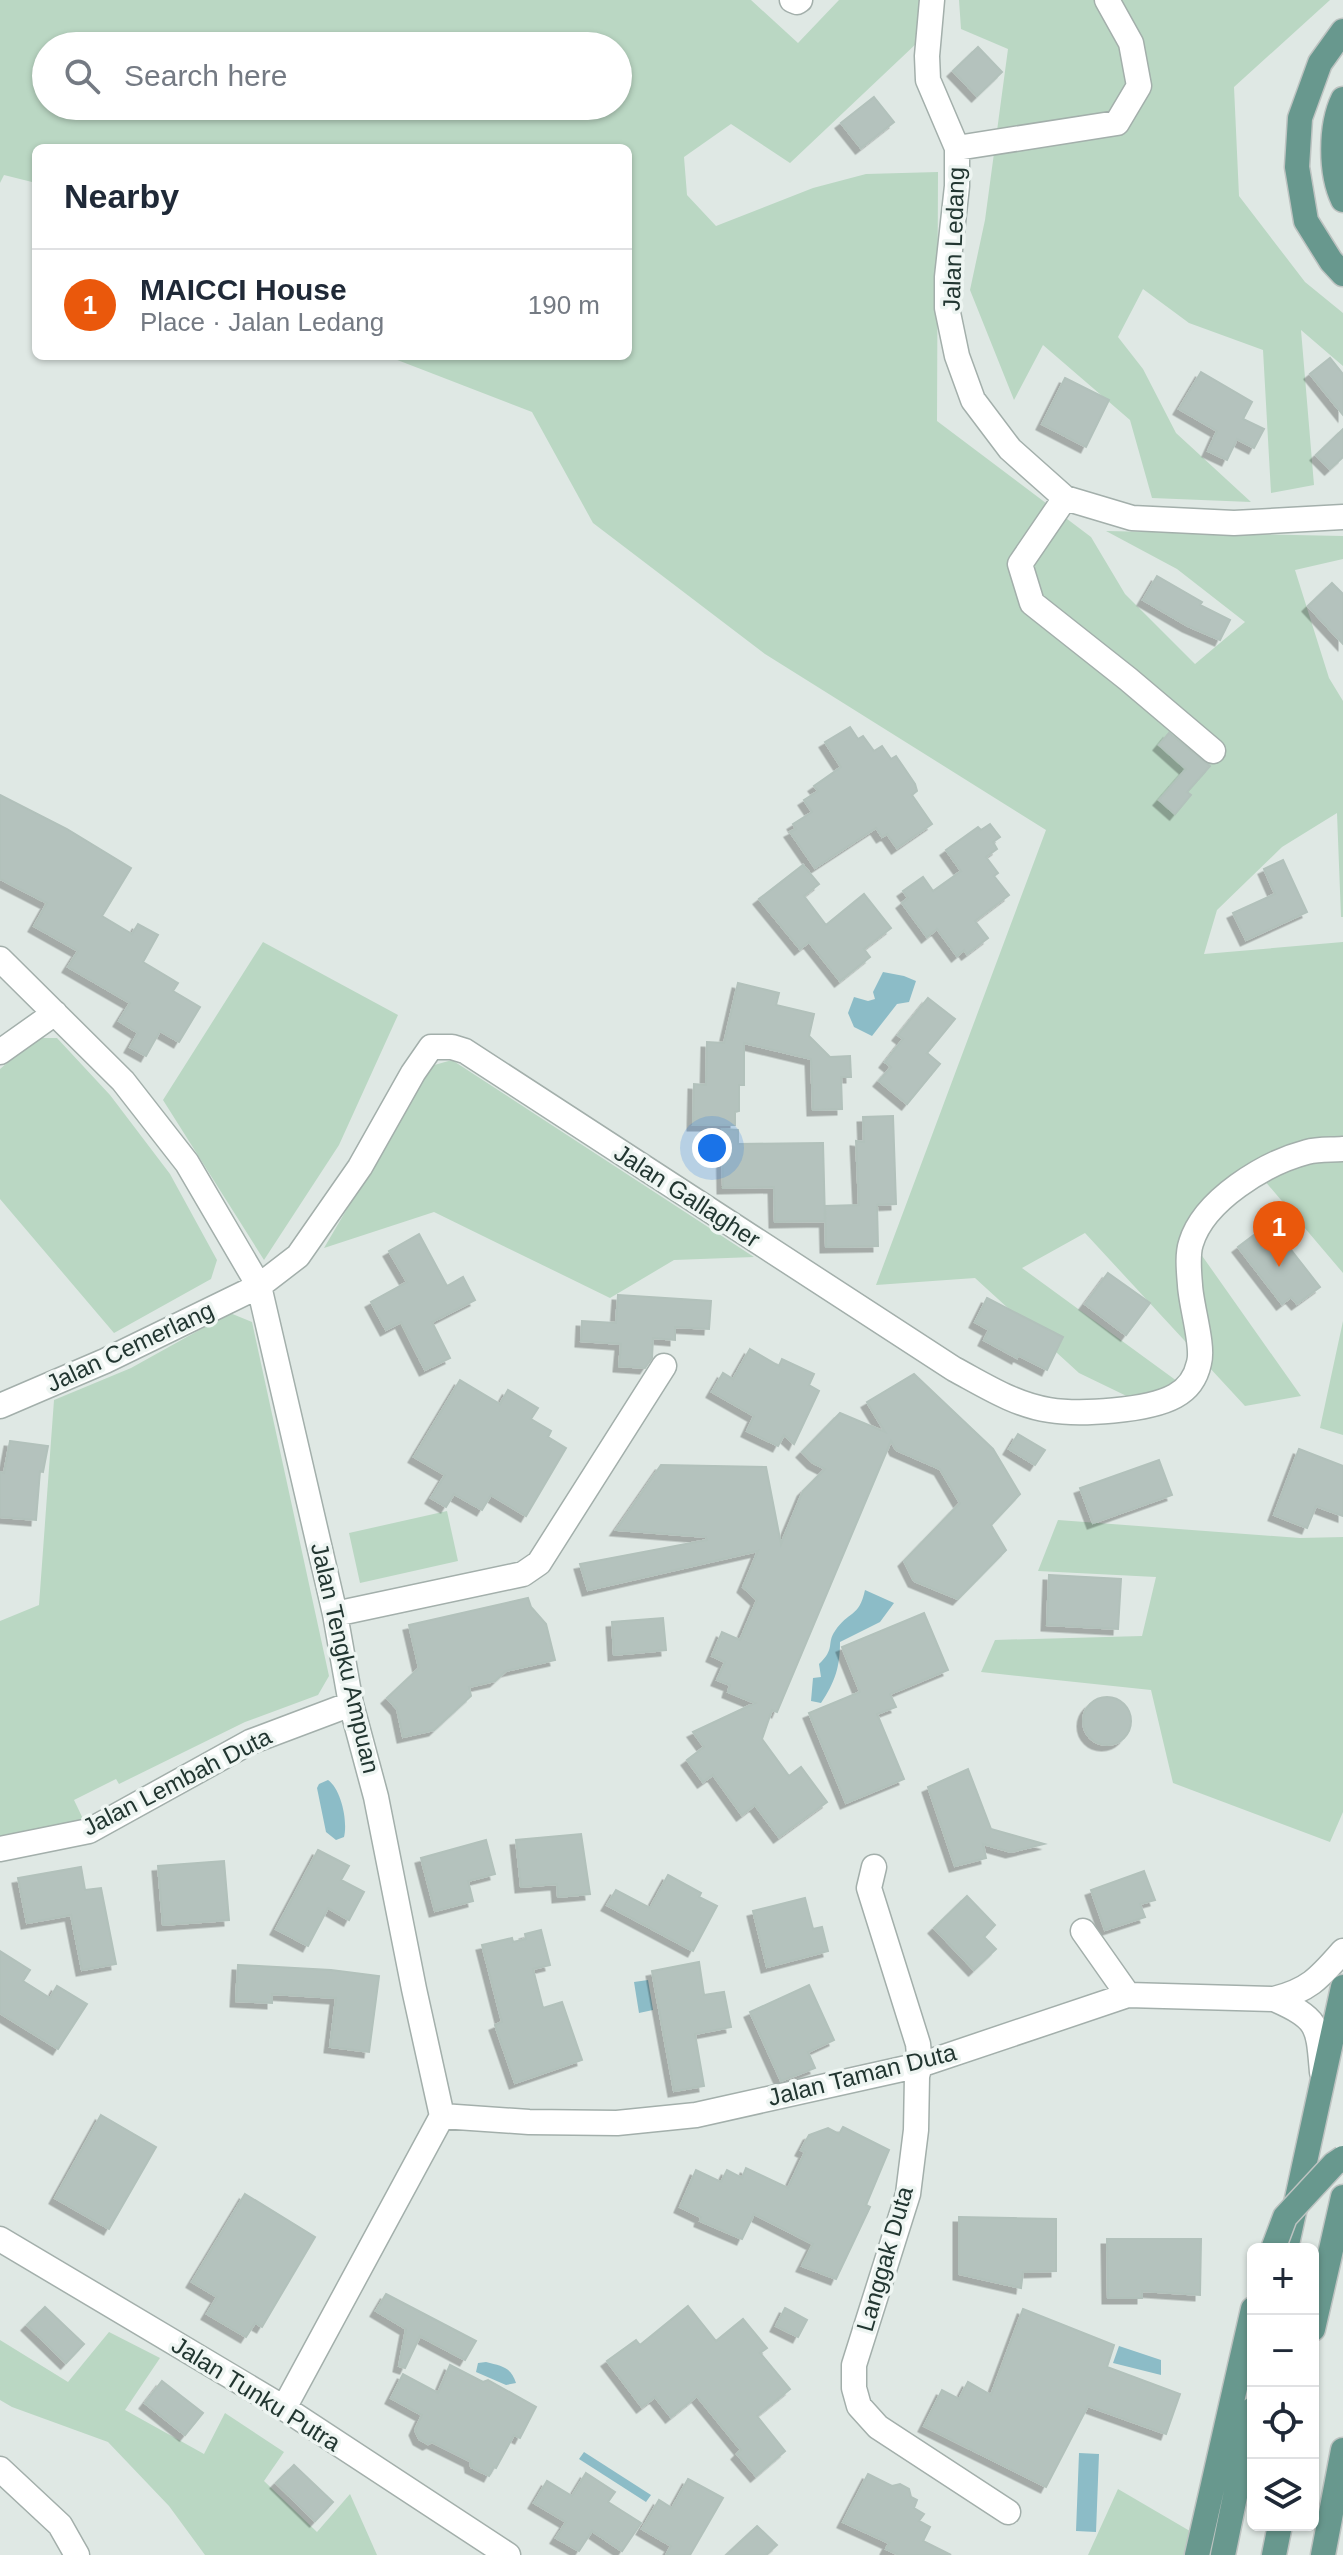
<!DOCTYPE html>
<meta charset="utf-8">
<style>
:root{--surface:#fff;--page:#f6f6f7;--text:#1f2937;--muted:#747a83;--line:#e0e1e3;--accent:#ea580c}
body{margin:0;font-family:Arial,sans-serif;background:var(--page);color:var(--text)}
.controls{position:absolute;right:24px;bottom:24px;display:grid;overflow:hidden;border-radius:12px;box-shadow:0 2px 6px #0004}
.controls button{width:72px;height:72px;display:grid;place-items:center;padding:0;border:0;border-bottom:2px solid var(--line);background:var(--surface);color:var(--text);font:40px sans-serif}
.you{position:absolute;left:712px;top:1148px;width:28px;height:28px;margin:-20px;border:6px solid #fff;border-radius:50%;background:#1a73e8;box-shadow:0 0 0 12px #1a73e833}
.badge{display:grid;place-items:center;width:52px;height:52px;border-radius:50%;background:var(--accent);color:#fff;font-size:26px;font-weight:700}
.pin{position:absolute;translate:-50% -66px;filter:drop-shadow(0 2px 4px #0008)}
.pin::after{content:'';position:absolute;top:42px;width:28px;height:24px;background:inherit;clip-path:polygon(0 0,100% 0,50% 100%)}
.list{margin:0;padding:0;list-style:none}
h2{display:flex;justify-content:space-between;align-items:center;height:104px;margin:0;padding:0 32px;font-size:34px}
h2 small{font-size:26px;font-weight:400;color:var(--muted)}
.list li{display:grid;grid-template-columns:52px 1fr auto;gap:24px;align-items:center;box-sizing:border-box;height:112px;padding:0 32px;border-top:2px solid var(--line)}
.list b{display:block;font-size:30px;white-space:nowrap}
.list p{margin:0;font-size:26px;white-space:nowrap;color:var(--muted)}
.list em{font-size:26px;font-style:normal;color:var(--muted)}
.icon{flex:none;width:44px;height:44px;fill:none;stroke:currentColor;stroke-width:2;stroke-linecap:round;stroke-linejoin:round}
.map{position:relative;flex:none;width:1343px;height:2555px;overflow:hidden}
.search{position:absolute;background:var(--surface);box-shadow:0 2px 6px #0004;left:32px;top:32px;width:600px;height:88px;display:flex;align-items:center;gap:20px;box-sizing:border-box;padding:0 28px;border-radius:44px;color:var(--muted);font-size:30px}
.panel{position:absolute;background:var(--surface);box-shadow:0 2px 6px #0004;left:32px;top:144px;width:600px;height:216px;border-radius:12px}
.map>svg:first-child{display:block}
.green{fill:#bad7c3;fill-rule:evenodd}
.water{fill:#8cbcc7}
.building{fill:#b4c2bd;stroke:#b2c1bb;stroke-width:2;filter:url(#shadow)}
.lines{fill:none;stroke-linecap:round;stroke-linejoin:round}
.minor-casing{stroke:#a3afab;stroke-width:27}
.major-casing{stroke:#bdc3c1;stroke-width:27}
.minor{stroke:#fff;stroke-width:24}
.major{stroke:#68988e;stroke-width:24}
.major-bridge-casing{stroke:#bdc3c1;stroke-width:27;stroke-linecap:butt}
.major-bridge{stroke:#68988e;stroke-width:24}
.labels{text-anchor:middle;stroke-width:7;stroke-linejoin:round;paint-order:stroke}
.street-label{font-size:24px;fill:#223631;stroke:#eef5f2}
</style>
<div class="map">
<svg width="1343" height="2555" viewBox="0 0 1343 2555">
<defs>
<filter id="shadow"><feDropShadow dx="-5.5" dy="5.5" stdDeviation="0" flood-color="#0004"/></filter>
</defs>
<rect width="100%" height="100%" fill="#dfe8e4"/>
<path class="green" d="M0 0H751L798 43 839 0H919L918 42 790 163 731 124 684 157 687 195 716 226 813 188 866 174 938 172 937 421 1091 537 1125 594 1195 664 1245 622 1177 569 1106 531 1343 536V559L1295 570 1329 678 1343 701V917H1341L1337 813 1282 847 1217 910 1204 954 1343 942V1273L1253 1167 1186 1233 1301 1396 1245 1406 1085 1233 1022 1268 1181 1384 1139 1402 1079 1373 975 1278 876 1285 1046 830 765 654 593 523 532 412 387 356H628V148H36V183L4 175 0 183ZM46 46H618V106H46Z
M959 0H1330L1234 87 1239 196 1305 282 1343 313V366L1301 330 1314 485 1271 493 1263 350 1189 323 1143 289 1118 337 1143 369 1176 433 1251 502 1152 498 1130 420 1043 345 1014 400 970 290 985 220 1008 49 961 29Z
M263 942 398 1015 339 1145 264 1260 163 1100Z
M36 1038H57L110 1095 170 1174 217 1260 211 1279 114 1333 0 1199V1069Z
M452 1060 754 1257 674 1260 610 1298 434 1212 324 1248 431 1066Z
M230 1313 252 1322 329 1676 318 1695 245 1722 119 1784 116 1779 74 1800 85 1823 0 1839V1621L39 1605 54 1400 131 1368Z
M1343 1321V1435L1320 1428Z
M447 1511 458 1561 360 1583 349 1533Z
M1058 1520 1300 1538 1343 1537V1812L1330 1842 1173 1783 1151 1690 981 1672 995 1640 1142 1636 1156 1577 1038 1571Z
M109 2332 160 2358 125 2410 204 2454 225 2413 284 2452 264 2481 317 2532 350 2494 377 2555H205L169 2506 108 2442 12 2407 0 2400V2340L68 2382Z
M1118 2489 1195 2534 1189 2555H1088Z"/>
<path class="water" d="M883 972 904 976 916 981 909 1002 897 1004 872 1036 854 1027 848 1013 854 997 868 1001 875 999 873 992Z
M865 1590 894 1603 880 1622 840 1642C840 1667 835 1682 821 1703L811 1701 813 1678 821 1677 819 1664C836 1648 826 1644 835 1631 848 1611 859 1618 865 1590Z
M328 1780C341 1789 348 1821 344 1837L336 1840 326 1832 317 1788 319 1784Z
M648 1980 653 2010 639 2013 634 1982Z
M1119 2346 1161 2360V2375L1113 2363Z
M486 2362C502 2366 511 2367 516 2383L506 2385 476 2372 478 2363Z
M584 2452 651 2495 646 2502 579 2459Z
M1079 2453 1099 2454 1096 2532 1076 2531Z"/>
<path class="building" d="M978 47 1002 72 977 96 953 71Z
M874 97 894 122 861 148 841 123Z
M1330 358 1343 374V415L1310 374Z
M1201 372 1252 402 1243 419 1264 429 1254 448 1237 439 1227 460 1208 451 1217 431 1179 409Z
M1065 378 1109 400 1086 447 1042 424Z
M1343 429V457L1330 469 1316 455Z
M1157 576 1202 602 1200 605 1230 620 1220 640 1188 626 1143 600Z
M1332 583 1343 594V644L1308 606Z
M850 727 858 739 863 736 874 751 882 746 891 759 896 756 915 784 917 791 912 795 932 824 897 848 887 834 882 837 876 828 815 868 790 832 796 829 793 824 812 812 804 800 818 791 814 786 841 767 825 742Z
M1169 733 1210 766 1187 792 1191 795 1175 814 1159 800 1186 769 1159 745Z
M0 795 67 829 131 868 102 916 132 934 138 924 158 935 143 962 178 983 173 991 200 1007 179 1042 160 1031 146 1056 130 1047 138 1033 119 1021 130 1003 68 967 78 951 34 926 47 903 0 879Z
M990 824 1000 837 993 842 997 849 986 857 998 873 994 876 1009 895 975 921 988 938 967 954 964 950 957 956 937 929 927 937 902 903 908 898 903 891 923 877 933 891 961 871 946 850 978 827 981 830Z
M1283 860 1307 912 1246 940 1233 913 1275 894 1264 869Z
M803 865 819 884 804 896 826 925 864 894 891 928 864 949 870 957 840 981 809 942 800 949 759 899Z
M738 983 779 993 776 1005 814 1014 809 1036 830 1057 850 1056 851 1077H841L842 1109 813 1110 811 1059 744 1043V1085H739V1111L735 1112V1125H693L694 1084 706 1085 707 1042 724 1043Z
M928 998 955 1019 927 1053 940 1064 907 1104 879 1081 891 1067 885 1062 903 1039 898 1035Z
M893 1116 896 1204 877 1205 878 1246 826 1247 825 1206 859 1205 856 1141 864 1142 863 1117Z
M722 1129 738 1130V1144L823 1143 825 1221 775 1222 774 1187 723 1188Z
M1270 1223 1320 1287 1297 1304 1291 1297 1282 1304 1238 1247Z
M419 1234 447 1286 463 1277 475 1300 432 1322 450 1358 425 1370 401 1322 386 1330 371 1302 407 1282 389 1251Z
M1108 1273 1150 1303 1126 1335 1085 1304Z
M618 1295 711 1301 709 1329 675 1327V1340L653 1338 652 1358 645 1368 619 1366 621 1344 581 1341 582 1321 616 1323Z
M987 1298 1063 1337 1047 1370 1018 1355 1017 1358 984 1340 989 1330 975 1322Z
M750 1349 779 1366 782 1359 814 1374 809 1385 819 1391 794 1444 784 1435 778 1446 747 1431 754 1416 712 1392 723 1373 733 1379Z
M914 1374 993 1449 1020 1494 991 1525 1006 1550 958 1599 914 1581 904 1561 960 1503 940 1469 896 1450 891 1441 777 1712 772 1710 762 1739 789 1776 801 1767 827 1802 779 1837 755 1805 742 1815 713 1775 703 1782 687 1760 704 1747 693 1732 755 1703 728 1692 730 1685 717 1680 725 1662 712 1656 722 1632 740 1640 757 1600 743 1587 758 1551 588 1590 580 1564 707 1540 706 1537 616 1530 661 1465 766 1467 781 1544 803 1491 825 1469 813 1463 802 1452 840 1413 885 1432 867 1402Z
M460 1380 500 1404 508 1390 538 1408 531 1419 551 1431 548 1437 566 1448 526 1516 491 1495 482 1510 454 1494 446 1507 431 1498 445 1475 414 1457Z
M1018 1434 1045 1450 1035 1465 1009 1449Z
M10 1441 48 1446 43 1472 40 1471 36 1520 0 1517V1472L4 1473Z
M1299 1449 1343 1466V1516L1316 1506 1307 1528 1274 1515Z
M1159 1460 1172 1495 1093 1523 1080 1488Z
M1049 1575 1121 1579 1118 1629 1047 1625Z
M528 1598 531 1607 546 1624 555 1660 506 1671 495 1681 469 1687 471 1696 434 1730 403 1737 397 1709 387 1698 419 1668 409 1625Z
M924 1613 948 1670 890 1694 896 1707 877 1714 904 1779 846 1803 809 1713 860 1692 842 1647Z
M663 1618 666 1650 614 1655 612 1622Z
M1083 1721a24 24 0 1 1 48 0a24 24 0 1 1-48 0Z
M968 1769 991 1829 1044 1844 1011 1852 983 1844 986 1858 955 1866 928 1787Z
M581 1834 590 1894 558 1897 557 1884 521 1887 516 1840Z
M486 1840 495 1874 468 1881 473 1901 435 1911 421 1858Z
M318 1850 349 1866 341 1880 364 1892 349 1920 328 1908 308 1946 276 1929Z
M224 1861 229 1920 163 1925 158 1866Z
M81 1867 85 1890 101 1888 116 1964 82 1970 71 1915 27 1923 18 1878Z
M1144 1871 1155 1900 1140 1904 1145 1917 1105 1930 1091 1890Z
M668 1875 701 1893 699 1897 717 1906 693 1951 607 1905 616 1890 650 1908Z
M967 1896 995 1925 984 1937 996 1949 974 1970 934 1928Z
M805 1898 813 1929 822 1927 828 1951 767 1967 753 1911Z
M541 1930 550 1965 533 1969 543 2008 562 2002 582 2060 515 2083 495 2025 502 2022 482 1945 512 1938 513 1942 526 1939 525 1934Z
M0 1951 30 1970 23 1981 50 1998 57 1986 87 2004 58 2049 0 2013Z
M699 1962 704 1995 724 1992 731 2027 695 2034 704 2086 674 2091 652 1971Z
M238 1965 331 1970 379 1976 369 2052 330 2047 336 1998 272 1994V2003L236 2001Z
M809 1985 834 2040 808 2052 815 2068 781 2081 750 2012Z
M101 2115 156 2147 109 2229 55 2198Z
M843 2127 889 2150 866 2205 870 2207 836 2279 802 2266 813 2244 754 2214 742 2239 700 2221 701 2217 680 2207 696 2170 721 2182 727 2170 742 2178 746 2168 788 2188 805 2152 801 2150 809 2135 828 2128 839 2134Z
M245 2194 315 2237 262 2327 255 2323 246 2337 207 2314 217 2297 192 2282Z
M959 2217 1056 2219V2271L1023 2272 1021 2288 959 2274Z
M1107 2239H1201L1200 2295 1142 2291V2298H1108Z
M386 2294 476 2341 465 2360 420 2336 405 2368 399 2366 406 2329 376 2311Z
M688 2306 716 2341 743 2319 767 2348 760 2353 790 2389 757 2416 785 2451 756 2476 737 2454 741 2450 697 2396 671 2417 655 2397 642 2407 607 2361 636 2340 640 2345Z
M45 2307 84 2344 66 2363 27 2325Z
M785 2308 807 2320 798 2337 776 2326Z
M1023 2309 1114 2345 1107 2367 1180 2394 1166 2434 1088 2406 1046 2487 924 2426 942 2390 959 2399 968 2382 991 2395Z
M450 2365 483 2382 488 2380 536 2407 520 2438 514 2435 496 2468 494 2467 489 2476 471 2467 470 2461 432 2442 428 2444 419 2439 415 2430 422 2415 391 2398 403 2374 438 2393Z
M162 2381 203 2413 185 2435 145 2403Z
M294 2465 333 2502 315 2521 276 2483Z
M586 2473 615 2492 608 2502 641 2523 622 2551 592 2531 579 2551 556 2538 566 2522 534 2503 547 2481 572 2496Z
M868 2474 892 2486 900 2484 909 2489 911 2497 917 2500 914 2508 924 2514 919 2521 930 2527 923 2541 951 2555H899L886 2549 889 2543 843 2522Z
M688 2479 723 2498 690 2555H666L671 2546 642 2529 659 2500 672 2508Z
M757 2526 777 2545 766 2555H726Z"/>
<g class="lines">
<defs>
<path id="minor" d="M792 0 797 2 800 0
M932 0 927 56 928 80 957 148V186L947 277V308L957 356 973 400 1010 449 1065 498 1132 518 1234 523 1343 517
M957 148 1117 123 1139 86 1131 43 1107 0
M1065 498 1020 564 1032 603 1128 679 1213 751
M0 959 123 1081 187 1163 259 1286 335 1614 351 1704 376 1797 414 1989 442 2116 284 2408
M0 1052 55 1013
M0 1406 105 1361 259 1286 298 1256 360 1167 413 1073 431 1047H452L465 1051 954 1369C984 1385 1015 1405 1049 1410 1079 1415 1148 1411 1175 1396 1188 1389 1196 1377 1199 1363 1204 1346 1191 1306 1190 1285 1189 1272 1187 1255 1191 1243 1204 1200 1265 1163 1307 1152 1318 1149 1331 1150 1343 1149
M335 1614 523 1574 539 1563 664 1366
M0 1849 89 1831 250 1742 351 1704
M874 1867 869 1888 918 2044 920 2065 917 2076 916 2130 908 2194 854 2365V2388L859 2406 878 2427 1008 2512
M1083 1931 1128 1995
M1274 1999C1319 2019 1318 2025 1322 2072
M442 2116 529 2122 617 2123 696 2115 920 2065 1128 1995 1274 1999C1310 1990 1320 1977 1343 1951
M0 2239 284 2408 508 2555
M0 2469 60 2525 77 2555"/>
<path id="major" d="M1343 31 1320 63 1300 118 1297 167 1306 221 1331 261 1343 274
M1343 99C1330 126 1330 173 1343 200
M1286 2249 1343 1987
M1313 2329 1343 2197
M1197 2555 1253 2309
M1223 2555 1253 2409
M1274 2555 1280 2525
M1323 2555 1343 2450"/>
</defs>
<use href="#minor" class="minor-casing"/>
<use href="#major" class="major-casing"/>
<use href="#minor" class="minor"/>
<use href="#major" class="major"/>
<defs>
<path id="major-bridge" d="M1273 2249 1285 2217 1334 2164 1343 2158"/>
</defs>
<use href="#major-bridge" class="major-bridge-casing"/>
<use href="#major-bridge" class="major-bridge"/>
</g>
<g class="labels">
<g class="street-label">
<text transform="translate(954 239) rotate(-88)" y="8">Jalan Ledang</text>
<text transform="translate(687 1196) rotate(33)" y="8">Jalan Gallagher</text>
<text transform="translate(130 1347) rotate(-25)" y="8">Jalan Cemerlang</text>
<text transform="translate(345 1658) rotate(77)" y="8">Jalan Tengku Ampuan</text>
<text transform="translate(177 1782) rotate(-27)" y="8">Jalan Lembah Duta</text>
<text transform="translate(862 2075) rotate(-14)" y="8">Jalan Taman Duta</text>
<text transform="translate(885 2259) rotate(-74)" y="8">Langgak Duta</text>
<text transform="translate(256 2394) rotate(32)" y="8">Jalan Tunku Putra</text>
</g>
</g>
</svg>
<div class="controls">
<button>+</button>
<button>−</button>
<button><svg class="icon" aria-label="locate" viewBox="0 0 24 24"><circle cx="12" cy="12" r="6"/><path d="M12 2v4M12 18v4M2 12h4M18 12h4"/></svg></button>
<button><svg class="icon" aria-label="layers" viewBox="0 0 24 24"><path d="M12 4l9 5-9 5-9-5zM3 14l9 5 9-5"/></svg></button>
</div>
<div class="you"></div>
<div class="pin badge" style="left:1279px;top:1267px">1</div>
<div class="search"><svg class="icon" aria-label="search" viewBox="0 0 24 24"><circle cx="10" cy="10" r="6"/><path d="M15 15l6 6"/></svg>Search here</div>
<section class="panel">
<h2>Nearby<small></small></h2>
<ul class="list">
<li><span class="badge">1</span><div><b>MAICCI House</b><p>Place · Jalan Ledang</p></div><em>190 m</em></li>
</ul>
</section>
</div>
